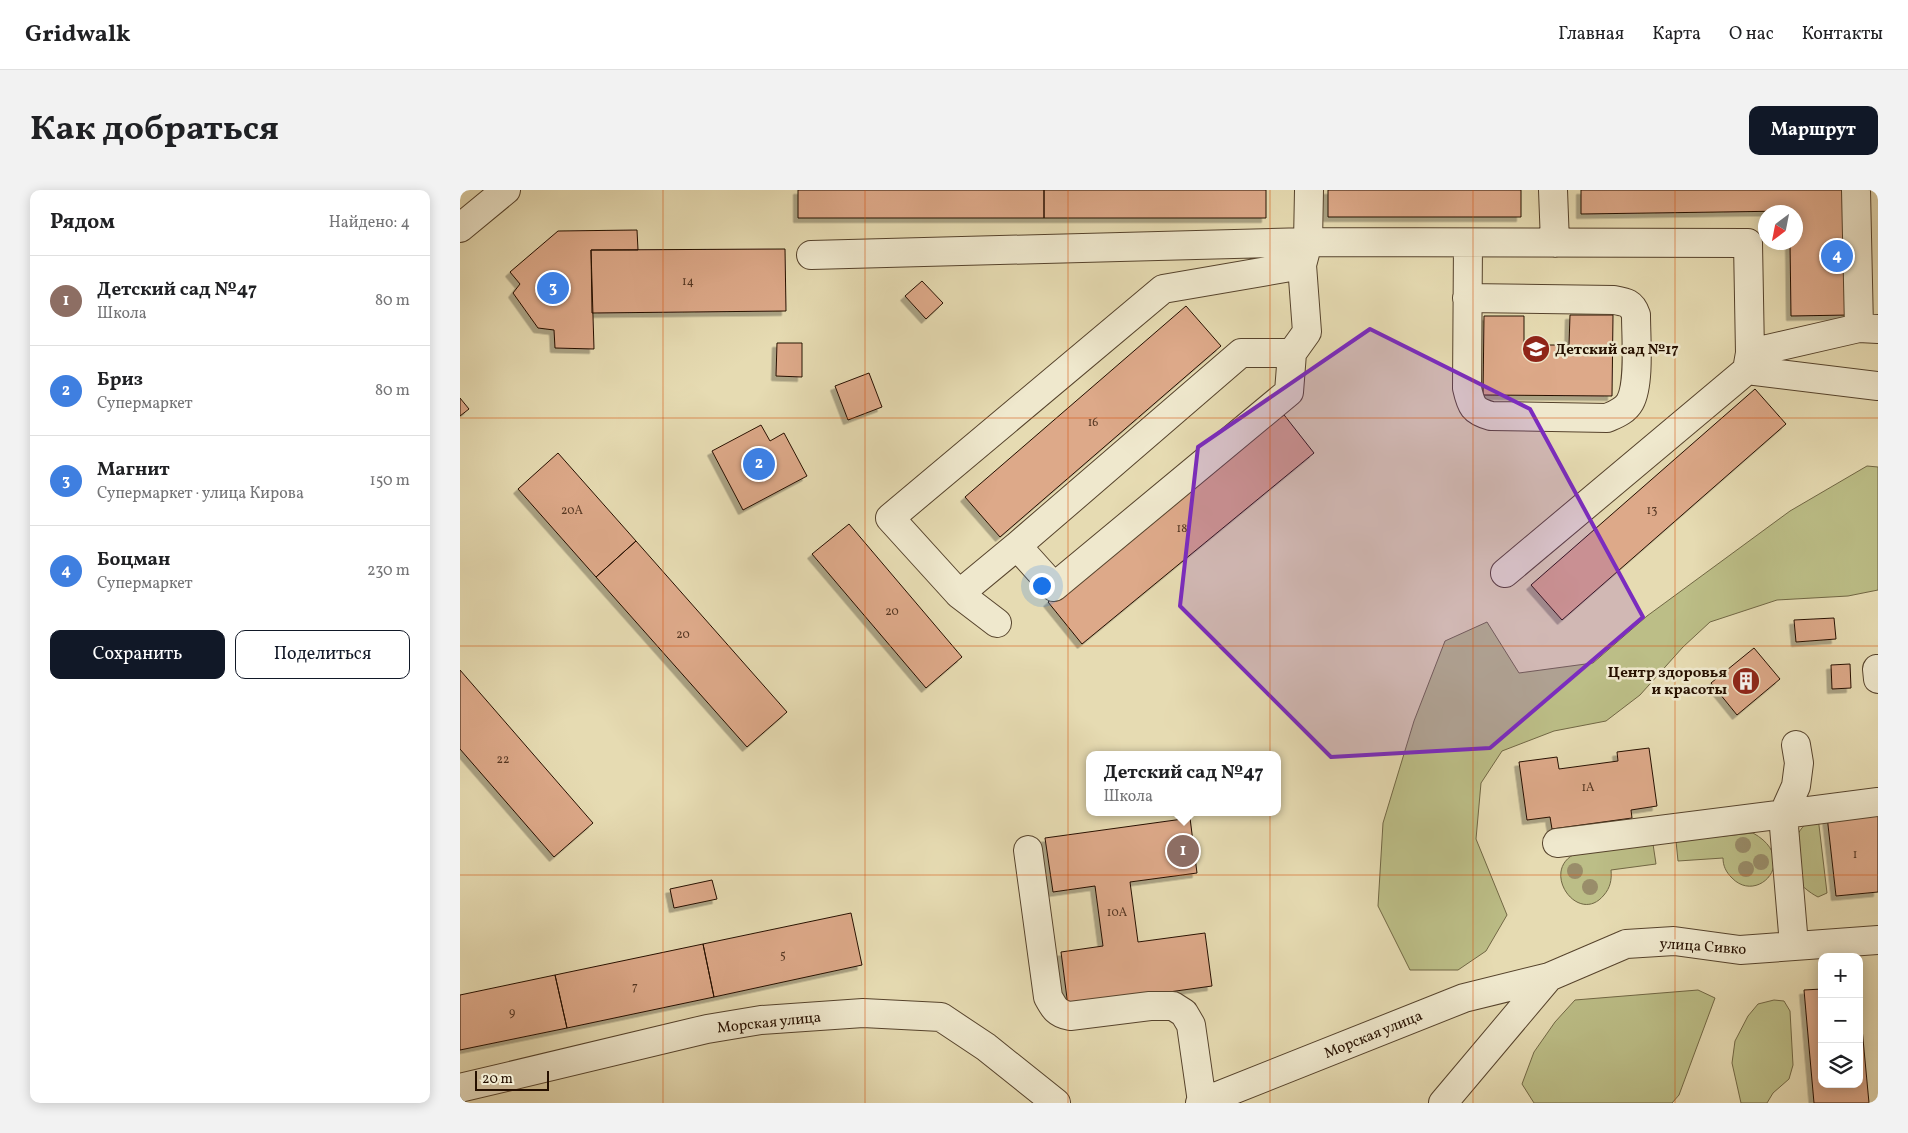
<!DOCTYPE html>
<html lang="ru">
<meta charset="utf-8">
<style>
:root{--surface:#fff;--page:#f2f2f2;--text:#202124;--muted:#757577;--line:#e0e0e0;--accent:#111827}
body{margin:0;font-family:Vollkorn,serif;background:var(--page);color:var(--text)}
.controls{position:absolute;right:15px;bottom:15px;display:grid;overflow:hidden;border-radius:10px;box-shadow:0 2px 12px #0003}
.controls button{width:45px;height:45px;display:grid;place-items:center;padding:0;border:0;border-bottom:1px solid var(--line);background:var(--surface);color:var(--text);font:25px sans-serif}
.compass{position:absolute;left:1298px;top:15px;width:45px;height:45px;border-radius:50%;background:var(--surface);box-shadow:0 2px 12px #0003;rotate:212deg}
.scale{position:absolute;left:15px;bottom:12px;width:74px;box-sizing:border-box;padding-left:5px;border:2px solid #261000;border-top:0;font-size:14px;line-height:18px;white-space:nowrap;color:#261000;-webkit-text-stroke:4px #efe8cd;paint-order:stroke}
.you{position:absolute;left:581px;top:395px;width:18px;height:18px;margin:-12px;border:4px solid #fff;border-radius:50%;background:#1a73e8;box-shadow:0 0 0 8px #1a73e833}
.badge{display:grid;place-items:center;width:32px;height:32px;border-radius:50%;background:var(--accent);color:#fff;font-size:16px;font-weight:700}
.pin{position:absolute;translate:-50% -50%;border:2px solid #fff;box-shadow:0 1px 5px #0006}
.popup{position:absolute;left:626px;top:561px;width:195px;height:65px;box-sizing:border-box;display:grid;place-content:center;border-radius:10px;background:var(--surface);filter:drop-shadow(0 1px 4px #0005);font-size:16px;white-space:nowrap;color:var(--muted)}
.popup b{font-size:19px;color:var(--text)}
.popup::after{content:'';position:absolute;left:50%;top:100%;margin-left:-10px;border:10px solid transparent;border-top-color:var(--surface)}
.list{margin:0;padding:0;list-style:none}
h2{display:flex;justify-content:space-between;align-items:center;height:65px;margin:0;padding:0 20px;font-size:21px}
h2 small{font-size:16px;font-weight:400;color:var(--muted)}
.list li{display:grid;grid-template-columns:32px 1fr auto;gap:15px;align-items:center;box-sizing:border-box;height:90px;padding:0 20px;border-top:1px solid var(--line)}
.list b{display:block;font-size:19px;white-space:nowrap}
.list p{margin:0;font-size:16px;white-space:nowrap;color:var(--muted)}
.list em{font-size:16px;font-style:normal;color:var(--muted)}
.actions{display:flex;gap:10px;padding:15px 20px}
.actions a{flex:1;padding:11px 0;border:1px solid var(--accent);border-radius:10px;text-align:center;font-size:18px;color:var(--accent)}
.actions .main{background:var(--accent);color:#fff}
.icon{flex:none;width:28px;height:28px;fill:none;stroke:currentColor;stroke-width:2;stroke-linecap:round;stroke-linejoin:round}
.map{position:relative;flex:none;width:1418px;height:913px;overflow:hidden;border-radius:10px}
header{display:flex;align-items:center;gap:30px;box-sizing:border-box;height:70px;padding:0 25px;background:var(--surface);border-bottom:1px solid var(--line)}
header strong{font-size:24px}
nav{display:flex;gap:28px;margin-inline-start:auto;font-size:18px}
.intro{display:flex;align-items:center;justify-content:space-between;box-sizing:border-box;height:120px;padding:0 30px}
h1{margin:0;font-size:35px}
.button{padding:12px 22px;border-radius:10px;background:var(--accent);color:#fff;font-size:18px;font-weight:700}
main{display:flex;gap:30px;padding:0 30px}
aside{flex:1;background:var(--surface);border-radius:10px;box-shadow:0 2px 12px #0003}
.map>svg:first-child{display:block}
.green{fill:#bcbe87;stroke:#716744}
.building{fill:#dda989;stroke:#261000;filter:url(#shadow)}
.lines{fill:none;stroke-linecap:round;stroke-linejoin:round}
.minor-casing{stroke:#56432c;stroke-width:30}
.minor{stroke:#efe8cd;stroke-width:28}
.tree{fill:#998d6a}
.marked{fill:#7b2cbf;fill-opacity:0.2;stroke:#7b2cbf;stroke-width:4;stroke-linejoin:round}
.grid{fill:none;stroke:#d5520b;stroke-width:1;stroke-opacity:0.55}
.labels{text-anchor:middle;stroke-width:5;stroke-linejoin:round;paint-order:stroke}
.number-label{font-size:12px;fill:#543622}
.poi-label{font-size:15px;font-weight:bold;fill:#261000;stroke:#efe8cd;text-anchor:start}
.street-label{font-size:15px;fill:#261000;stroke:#efe8cd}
</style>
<header>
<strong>Gridwalk</strong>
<nav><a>Главная</a><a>Карта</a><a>О нас</a><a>Контакты</a></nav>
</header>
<div class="intro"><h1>Как добраться</h1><a class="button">Маршрут</a></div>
<main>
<aside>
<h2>Рядом<small>Найдено: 4</small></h2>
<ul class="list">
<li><span class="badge" style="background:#8d6e63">1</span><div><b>Детский сад №47</b><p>Школа</p></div><em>80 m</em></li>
<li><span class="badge" style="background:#3f7fe0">2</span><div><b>Бриз</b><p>Супермаркет</p></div><em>80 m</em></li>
<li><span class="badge" style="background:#3f7fe0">3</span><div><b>Магнит</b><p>Супермаркет · улица Кирова</p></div><em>150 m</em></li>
<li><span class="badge" style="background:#3f7fe0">4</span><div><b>Боцман</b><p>Супермаркет</p></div><em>230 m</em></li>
</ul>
<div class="actions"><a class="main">Сохранить</a><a>Поделиться</a></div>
</aside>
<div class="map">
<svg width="1418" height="913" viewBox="0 0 1418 913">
<defs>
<filter id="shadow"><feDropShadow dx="-4.5" dy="4.5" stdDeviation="0" flood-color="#0004"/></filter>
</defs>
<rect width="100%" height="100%" fill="#e6dbb2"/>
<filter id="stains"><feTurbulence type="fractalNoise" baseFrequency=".004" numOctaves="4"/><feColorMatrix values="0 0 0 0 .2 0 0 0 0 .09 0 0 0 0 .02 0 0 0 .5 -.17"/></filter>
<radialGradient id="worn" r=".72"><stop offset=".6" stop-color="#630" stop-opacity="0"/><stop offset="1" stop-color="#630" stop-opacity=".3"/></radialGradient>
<path class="green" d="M1407 276 1418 277V400L1388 406 1317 410 1250 432 1223 457 1180 505 1146 531 1094 541 1042 561 1021 593 1016 649 1047 725 1026 761 998 780H950L918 716 923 633 954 531 985 451 1027 432 1059 483 1133 473 1187 426 1330 321Z
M1358 627 1367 703 1358 707C1350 703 1338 694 1335 685 1330 668 1332 645 1347 633 1350 631 1354 629 1358 627Z
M1293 643C1340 669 1298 715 1272 688 1266 682 1263 676 1263 668L1218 671 1216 651Z
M1193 654 1196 674 1151 680C1152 690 1150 698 1144 705 1118 737 1078 679 1117 663 1122 660 1130 661 1136 660 1155 658 1174 656 1193 654Z
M1238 800 1255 808 1219 905 1212 913H1074L1062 894 1074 862 1095 832 1115 810Z
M1314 810 1324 811 1330 821 1333 875 1329 889 1313 903 1307 913H1281L1272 873 1275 851 1288 826 1298 814Z"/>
<path class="building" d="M338 0H584V28H338Z
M584 0H806V28H584Z
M868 0H1061V27H868Z
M1121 0H1387L1389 125 1331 126 1330 52H1336V22H1330V21L1121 24Z
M177 40 178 60H131L134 159 95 158 94 140 78 138 53 103 60 94 50 82 98 41Z
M325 59 326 121 132 123 131 60Z
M462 91 483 113 466 129 445 106Z
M726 116 761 156 540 347 505 307Z
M1110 125H1153L1152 206 1023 205 1024 126H1064V155H1109Z
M317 153H342V187L316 186Z
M409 183 422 217 388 230 375 196Z
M1295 199 1326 234 1102 430 1071 395Z
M0 208 9 219 0 226Z
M821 221 854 263 622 454 588 412Z
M301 235 310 251 324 243 347 286 283 320 252 261Z
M98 263 176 351 136 387 58 299Z
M389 334 502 467 466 498 352 364Z
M176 351 327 522 287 557 136 387Z
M1374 428 1376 449 1336 452 1334 430Z
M1294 458 1320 489 1277 525 1251 493Z
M1390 474 1391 498 1372 499 1371 475Z
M0 480 133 633 94 667 0 559Z
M1189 558 1197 616 1171 620 1172 628 1092 639 1090 627 1067 630 1059 572 1097 567 1099 579 1158 571 1157 562Z
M1418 620V702L1376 706 1367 626Z
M730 628 737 683 670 692 678 752 745 743 752 796 608 816 601 762 643 756 635 696 593 702 585 648Z
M252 690 257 709 214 718 210 699Z
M391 723 402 775 254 807 243 754Z
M243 754 254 807 107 838 95 785Z
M95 785 107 838 0 860V805Z
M1362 799V894H1399V806L1409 913H1354L1344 800Z"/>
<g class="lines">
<defs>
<path id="minor" d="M849 0 848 52 1288 53 1290 163 1399 138 1418 139
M1093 0 1095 53
M1396 0 1399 138
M0 38 46 0
M351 65 848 52 842 75 847 142 832 163 829 202 594 397 557 356 499 404 430 328 703 99 842 75
M1007 108 1154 110C1166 112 1172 113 1176 125 1176 148 1180 194 1170 212 1165 221 1156 224 1147 228L1031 226C1013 221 1011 216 1007 198L1008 53
M1287 180 1418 196
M557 356 781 163H832
M1045 383 1287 180 1290 163
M499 404 537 433
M1417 479 1418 489
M1097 653 1418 612
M568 660 588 807C594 818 597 824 610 826L690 816H713L724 823 731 835 742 912
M1334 755 1323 625 1336 596 1339 573 1336 555
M0 898 247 839 301 830 403 823 481 827 526 857 596 913
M740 913 1004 808 1089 787
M983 913 1089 787 1166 754 1214 751 1280 760 1418 750"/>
</defs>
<use href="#minor" class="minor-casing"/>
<use href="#minor" class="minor"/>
</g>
<g class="tree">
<circle cx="1283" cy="655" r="8"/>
<circle cx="1301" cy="672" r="8"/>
<circle cx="1286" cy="679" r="8"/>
<circle cx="1115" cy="681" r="8"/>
<circle cx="1130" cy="697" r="8"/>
</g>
<path class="marked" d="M910 139 1070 219 1183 427 1030 558 871 567 720 416 738 257Z"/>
<path class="grid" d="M203 0V913M405 0V913M608 0V913M810 0V913M1013 0V913M1215 0V913M0 228H1418M0 456H1418M0 685H1418"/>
<defs>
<symbol id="school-disc" viewBox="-11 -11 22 22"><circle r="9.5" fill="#8f2418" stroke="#efe8cd"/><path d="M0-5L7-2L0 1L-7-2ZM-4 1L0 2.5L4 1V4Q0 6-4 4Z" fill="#fff"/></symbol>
<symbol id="building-disc" viewBox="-11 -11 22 22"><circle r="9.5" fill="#8f2418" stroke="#efe8cd"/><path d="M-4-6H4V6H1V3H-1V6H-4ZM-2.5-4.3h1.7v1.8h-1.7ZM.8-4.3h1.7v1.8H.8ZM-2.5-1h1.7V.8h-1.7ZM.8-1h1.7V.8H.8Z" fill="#fff"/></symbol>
</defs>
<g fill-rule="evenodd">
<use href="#school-disc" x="1060" y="143" width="32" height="32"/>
<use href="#building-disc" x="1270" y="475" width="32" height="32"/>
</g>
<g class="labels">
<g class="number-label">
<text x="228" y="95">14</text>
<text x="633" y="236">16</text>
<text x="112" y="324">20А</text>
<text x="1192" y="324">13</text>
<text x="722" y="342">18</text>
<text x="432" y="425">20</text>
<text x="223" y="448">20</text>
<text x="43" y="573">22</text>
<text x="1128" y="601">1А</text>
<text x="1395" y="668">1</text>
<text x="657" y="726">10А</text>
<text x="323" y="769">5</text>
<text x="175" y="800">7</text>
<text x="52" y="826">9</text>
</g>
<g class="poi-label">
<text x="1095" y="164">Детский сад №17</text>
<text x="1267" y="487" text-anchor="end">Центр здоровья<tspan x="1267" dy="17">и красоты</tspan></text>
</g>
<g class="street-label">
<text transform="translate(1243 756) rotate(4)" y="5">улица Сивко</text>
<text transform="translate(309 832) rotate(-6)" y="5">Морская улица</text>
<text transform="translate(913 844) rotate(-22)" y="5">Морская улица</text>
</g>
</g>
<rect width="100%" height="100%" filter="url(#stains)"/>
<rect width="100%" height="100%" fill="url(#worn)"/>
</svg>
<div class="controls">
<button>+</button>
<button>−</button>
<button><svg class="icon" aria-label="layers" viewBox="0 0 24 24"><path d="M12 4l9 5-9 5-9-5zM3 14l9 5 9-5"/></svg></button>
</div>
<svg class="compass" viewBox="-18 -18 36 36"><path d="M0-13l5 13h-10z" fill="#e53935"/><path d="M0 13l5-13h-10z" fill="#757577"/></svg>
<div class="scale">20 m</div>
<div class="you"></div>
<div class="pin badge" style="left:723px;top:661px;background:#8d6e63">1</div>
<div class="popup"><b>Детский сад №47</b>Школа</div>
<div class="pin badge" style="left:299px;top:274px;background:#3f7fe0">2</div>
<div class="pin badge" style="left:93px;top:98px;background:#3f7fe0">3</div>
<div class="pin badge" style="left:1377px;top:66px;background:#3f7fe0">4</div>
</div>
</main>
